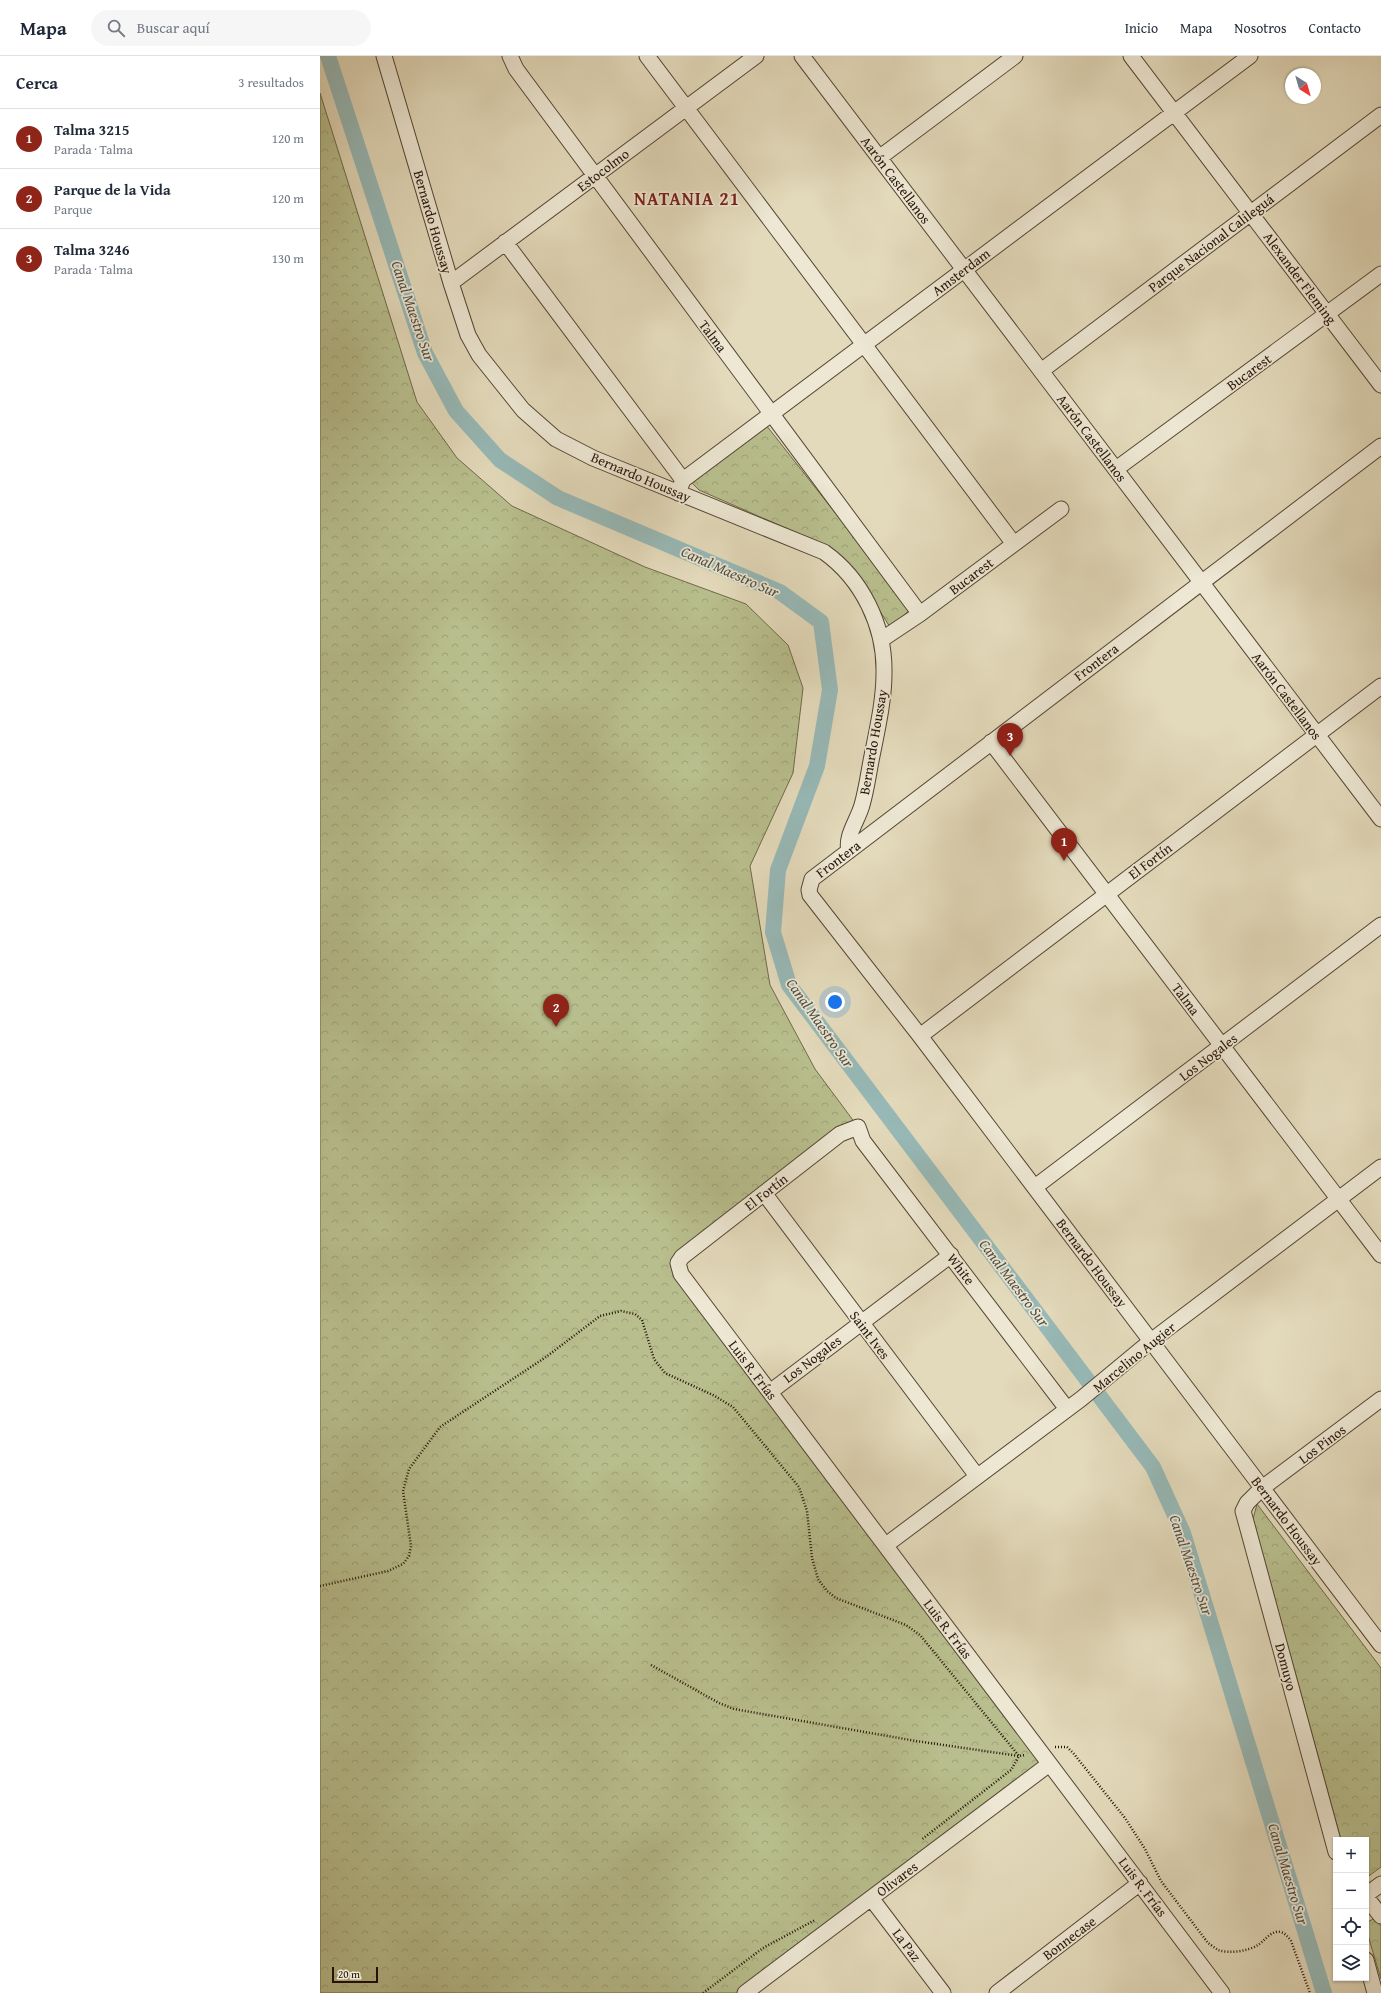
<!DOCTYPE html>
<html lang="es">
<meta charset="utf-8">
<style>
:root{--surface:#fff;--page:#f6f6f7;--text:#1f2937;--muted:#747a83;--line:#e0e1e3;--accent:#8f2418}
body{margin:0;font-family:"Gentium Book Plus",serif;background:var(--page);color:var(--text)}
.controls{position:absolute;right:12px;bottom:12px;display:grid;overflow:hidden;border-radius:0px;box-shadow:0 1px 3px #0004}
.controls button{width:36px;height:36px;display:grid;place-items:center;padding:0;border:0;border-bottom:1px solid var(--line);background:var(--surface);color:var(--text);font:20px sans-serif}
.compass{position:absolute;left:965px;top:12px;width:36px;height:36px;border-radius:50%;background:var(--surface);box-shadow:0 1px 3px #0004;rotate:143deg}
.scale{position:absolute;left:12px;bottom:10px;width:46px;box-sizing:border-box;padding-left:4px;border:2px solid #261408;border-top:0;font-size:11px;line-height:14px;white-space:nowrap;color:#261408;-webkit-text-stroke:3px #ede7d3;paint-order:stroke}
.you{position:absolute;left:515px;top:946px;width:14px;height:14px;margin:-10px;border:3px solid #fff;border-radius:50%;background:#1a73e8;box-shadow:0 0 0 6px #1a73e833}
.badge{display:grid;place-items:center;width:26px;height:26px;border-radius:50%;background:var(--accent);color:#fff;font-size:13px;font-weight:700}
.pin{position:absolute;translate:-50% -33px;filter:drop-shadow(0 1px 2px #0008)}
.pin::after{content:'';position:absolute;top:21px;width:14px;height:12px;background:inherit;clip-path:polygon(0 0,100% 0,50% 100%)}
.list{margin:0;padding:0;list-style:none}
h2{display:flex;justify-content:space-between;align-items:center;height:52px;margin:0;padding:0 16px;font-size:17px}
h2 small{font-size:13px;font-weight:400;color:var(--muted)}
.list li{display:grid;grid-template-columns:26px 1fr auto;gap:12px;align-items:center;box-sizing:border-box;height:60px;padding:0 16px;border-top:1px solid var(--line)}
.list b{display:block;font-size:15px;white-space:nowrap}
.list p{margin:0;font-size:13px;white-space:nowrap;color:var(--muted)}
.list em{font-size:13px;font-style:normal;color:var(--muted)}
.icon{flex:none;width:22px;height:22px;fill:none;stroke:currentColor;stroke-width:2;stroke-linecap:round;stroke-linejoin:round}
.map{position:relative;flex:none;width:1061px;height:1937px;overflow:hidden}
header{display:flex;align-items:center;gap:24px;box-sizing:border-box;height:56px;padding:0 20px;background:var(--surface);border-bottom:1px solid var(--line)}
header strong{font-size:19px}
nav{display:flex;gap:22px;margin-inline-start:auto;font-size:14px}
.search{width:280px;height:36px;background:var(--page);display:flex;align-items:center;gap:10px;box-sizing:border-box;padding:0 14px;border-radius:22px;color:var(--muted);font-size:15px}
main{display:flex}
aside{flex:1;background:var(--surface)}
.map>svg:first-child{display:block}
.park{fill:url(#park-crowns);stroke:#6f694a}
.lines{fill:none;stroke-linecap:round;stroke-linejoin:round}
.canal{stroke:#97b9b7;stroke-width:16}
.minor-casing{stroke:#554635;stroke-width:17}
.path{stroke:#261408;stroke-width:2.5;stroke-dasharray:1 2;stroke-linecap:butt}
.minor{stroke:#ede7d3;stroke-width:15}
.labels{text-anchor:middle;stroke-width:3.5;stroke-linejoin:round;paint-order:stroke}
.street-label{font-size:14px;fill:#261408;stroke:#ede7d3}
.water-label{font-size:15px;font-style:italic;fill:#4e4e45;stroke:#ede7d3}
.district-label{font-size:18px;font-weight:bold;letter-spacing:1px;fill:#7a1f14;stroke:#ede7d3}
</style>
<header>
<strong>Mapa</strong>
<div class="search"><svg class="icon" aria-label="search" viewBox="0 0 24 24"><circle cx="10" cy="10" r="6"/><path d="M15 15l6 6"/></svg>Buscar aquí</div>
<nav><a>Inicio</a><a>Mapa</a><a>Nosotros</a><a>Contacto</a></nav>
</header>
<main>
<aside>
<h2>Cerca<small>3 resultados</small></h2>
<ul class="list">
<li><span class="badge">1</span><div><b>Talma 3215</b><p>Parada · Talma</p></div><em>120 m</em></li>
<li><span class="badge">2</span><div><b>Parque de la Vida</b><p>Parque</p></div><em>120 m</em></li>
<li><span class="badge">3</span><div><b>Talma 3246</b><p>Parada · Talma</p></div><em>130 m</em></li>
</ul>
</aside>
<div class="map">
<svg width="1061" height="1937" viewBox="0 0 1061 1937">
<defs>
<pattern id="park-crowns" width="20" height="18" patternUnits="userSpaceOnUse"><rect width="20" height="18" fill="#b8be8d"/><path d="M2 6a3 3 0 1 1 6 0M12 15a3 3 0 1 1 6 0" fill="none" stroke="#9ea278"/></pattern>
</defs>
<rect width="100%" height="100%" fill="#e3dabb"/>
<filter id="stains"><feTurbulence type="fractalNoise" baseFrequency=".005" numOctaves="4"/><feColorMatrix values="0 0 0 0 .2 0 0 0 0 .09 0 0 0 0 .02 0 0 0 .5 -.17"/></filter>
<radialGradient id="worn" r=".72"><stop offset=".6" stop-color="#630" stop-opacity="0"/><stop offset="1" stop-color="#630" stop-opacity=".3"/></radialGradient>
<path class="park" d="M0 37 97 346 137 402 192 450 325 511 426 548 468 589 483 632 473 717 430 810 450 929 495 1013 538 1071 358 1207 728 1709 425 1937H0Z
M446 369 591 553 570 571 558 552 504 489 379 434 372 427Z
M937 1448 1061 1612V1811L1046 1822V1784H1021L933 1463Z
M1055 1862 1061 1870V1923L1046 1873V1867Z"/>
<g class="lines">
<path class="canal" d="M8 0 105 297 136 355 180 404 238 442 460 536 501 566 510 634 497 710 458 814 453 876 469 929 833 1411 863 1477 1004 1937"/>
<defs>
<path id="minor" d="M64 0 131 227 148 279 159 299 203 354 236 383 273 402 504 496C542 523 565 570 564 617 564 643 558 670 553 695 549 713 547 732 542 749 538 764 525 780 529 795
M190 0 196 13 600 558
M327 0 694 488
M482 0 1061 763
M811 0 1061 329
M559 102 695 0
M185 186 363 424
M131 227 436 0
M721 315 1061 59
M1061 390 492 823 489 834 490 839 600 980 1061 1589
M796 413 1061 218
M358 437 363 424 930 0
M561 584 600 558 741 453
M671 686 1061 1199
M600 980 1061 630
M715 1131 1061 869
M444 1137 657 1420
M450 1336 631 1199
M747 1353 543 1085 538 1071 520 1078 362 1201 358 1207 361 1218 902 1937
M566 1489 761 1343 831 1285 1061 1111
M1016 1796 923 1455 927 1447 942 1432 1061 1343
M1046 1839 1061 1828
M1046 1841 1061 1860
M551 1842 623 1937
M1046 1904 1055 1937
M425 1937 728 1709
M677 1937 820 1827"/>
</defs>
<use href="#minor" class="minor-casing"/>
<path class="path" d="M0 1530 68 1515 83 1508 89 1500 91 1490 83 1435 89 1413 120 1371 226 1301 280 1260 301 1255 315 1258 322 1264 334 1303 345 1317 393 1339 413 1351 479 1431 487 1455 492 1502 498 1523 507 1535 516 1542 586 1569 600 1579 699 1700 691 1714 601 1784
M331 1609 399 1647 414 1653 596 1685 699 1700 705 1699
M735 1691H747L754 1698 805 1762 825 1793 841 1825 888 1887C891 1889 895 1892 898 1894 910 1898 928 1895 938 1889 943 1886 948 1879 953 1877 961 1873 967 1879 971 1885L990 1937
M383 1937 443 1892 495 1864"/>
<use href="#minor" class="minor"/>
</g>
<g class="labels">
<g class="street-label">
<text transform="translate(283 114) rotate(-37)" y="5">Estocolmo</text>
<text transform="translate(576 124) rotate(53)" y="5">Aarón Castellanos</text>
<text transform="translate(113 166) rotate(74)" y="5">Bernardo Houssay</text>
<text transform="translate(891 187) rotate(-37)" y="5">Parque Nacional Calileguá</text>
<text transform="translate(641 216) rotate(-37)" y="5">Amsterdam</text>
<text transform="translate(980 222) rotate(53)" y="5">Alexander Fleming</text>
<text transform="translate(393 280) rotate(53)" y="5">Talma</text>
<text transform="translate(929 316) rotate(-36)" y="5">Bucarest</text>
<text transform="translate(772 382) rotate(53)" y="5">Aarón Castellanos</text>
<text transform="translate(321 421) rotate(23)" y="5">Bernardo Houssay</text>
<text transform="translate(651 520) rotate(-37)" y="5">Bucarest</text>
<text transform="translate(776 606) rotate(-37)" y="5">Frontera</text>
<text transform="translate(967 640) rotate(53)" y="5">Aarón Castellanos</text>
<text transform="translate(553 686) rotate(-80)" y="5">Bernardo Houssay</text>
<text transform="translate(518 803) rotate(-37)" y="5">Frontera</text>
<text transform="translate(830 805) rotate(-37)" y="5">El Fortín</text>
<text transform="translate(866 943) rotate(53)" y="5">Talma</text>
<text transform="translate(888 1001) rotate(-37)" y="5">Los Nogales</text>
<text transform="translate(446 1136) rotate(-38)" y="5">El Fortín</text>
<text transform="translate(772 1207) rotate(53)" y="5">Bernardo Houssay</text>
<text transform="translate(641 1213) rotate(53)" y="5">White</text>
<text transform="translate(550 1279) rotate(53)" y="5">Saint Ives</text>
<text transform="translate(814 1301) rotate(-39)" y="5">Marcelino Augier</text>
<text transform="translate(492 1303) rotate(-37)" y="5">Los Nogales</text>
<text transform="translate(433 1314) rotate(53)" y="5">Luis R. Frías</text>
<text transform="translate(1002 1388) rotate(-37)" y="5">Los Pinos</text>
<text transform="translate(967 1465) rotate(53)" y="5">Bernardo Houssay</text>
<text transform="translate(628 1573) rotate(53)" y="5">Luis R. Frías</text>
<text transform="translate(966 1611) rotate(75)" y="5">Domuyo</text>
<text transform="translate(577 1823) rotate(-37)" y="5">Olivares</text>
<text transform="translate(823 1831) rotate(53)" y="5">Luis R. Frías</text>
<text transform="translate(749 1882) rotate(-37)" y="5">Bonnecase</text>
<text transform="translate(587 1889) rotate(53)" y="5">La Paz</text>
</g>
<g class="water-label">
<text transform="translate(93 255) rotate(71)" y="5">Canal Maestro Sur</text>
<text transform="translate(410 516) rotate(24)" y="5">Canal Maestro Sur</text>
<text transform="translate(500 967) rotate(55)" y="5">Canal Maestro Sur</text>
<text transform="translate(694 1227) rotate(53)" y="5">Canal Maestro Sur</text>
<text transform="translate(871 1509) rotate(71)" y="5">Canal Maestro Sur</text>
<text transform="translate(968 1818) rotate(73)" y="5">Canal Maestro Sur</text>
</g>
<g class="district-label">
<text x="367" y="149">NATANIA 21</text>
</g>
</g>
<rect width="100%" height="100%" filter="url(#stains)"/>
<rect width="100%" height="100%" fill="url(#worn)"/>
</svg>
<div class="controls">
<button>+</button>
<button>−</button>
<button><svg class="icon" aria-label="locate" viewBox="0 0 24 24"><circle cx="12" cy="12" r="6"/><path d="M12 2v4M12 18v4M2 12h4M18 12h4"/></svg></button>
<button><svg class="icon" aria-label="layers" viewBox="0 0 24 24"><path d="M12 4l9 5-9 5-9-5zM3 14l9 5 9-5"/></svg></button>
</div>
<svg class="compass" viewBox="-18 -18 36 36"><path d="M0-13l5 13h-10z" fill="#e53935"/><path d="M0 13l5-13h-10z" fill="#747a83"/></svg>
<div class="scale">20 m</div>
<div class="you"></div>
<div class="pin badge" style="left:744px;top:805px">1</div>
<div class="pin badge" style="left:236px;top:971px">2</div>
<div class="pin badge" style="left:690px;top:700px">3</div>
</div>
</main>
